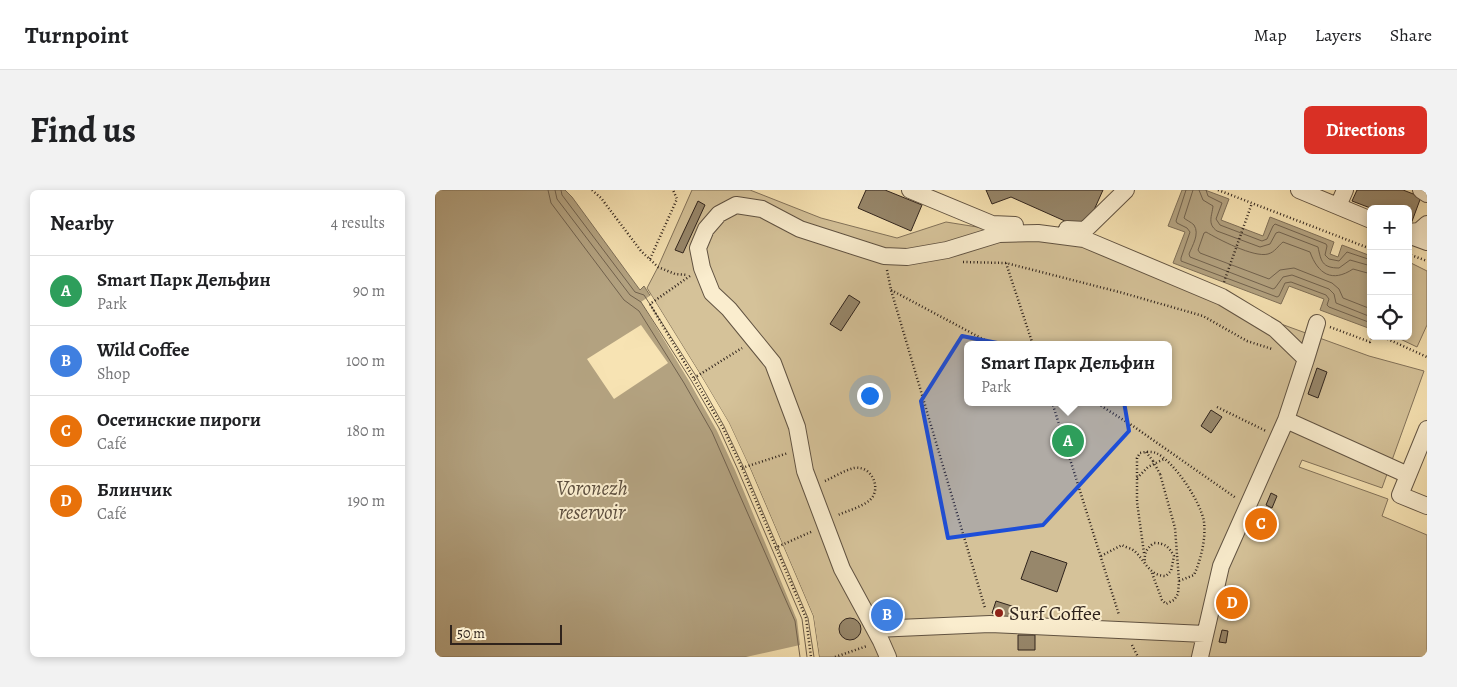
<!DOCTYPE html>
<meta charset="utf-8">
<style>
:root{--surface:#fff;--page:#f2f2f2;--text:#202124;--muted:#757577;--line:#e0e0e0;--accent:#d93025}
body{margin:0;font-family:Alegreya,serif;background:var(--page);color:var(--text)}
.controls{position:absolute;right:15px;top:15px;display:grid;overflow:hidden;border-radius:8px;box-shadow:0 2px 8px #0003}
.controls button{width:45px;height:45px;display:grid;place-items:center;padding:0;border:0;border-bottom:1px solid var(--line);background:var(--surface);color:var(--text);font:25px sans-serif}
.scale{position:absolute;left:15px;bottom:12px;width:112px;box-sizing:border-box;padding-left:5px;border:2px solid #2f231c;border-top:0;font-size:14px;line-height:18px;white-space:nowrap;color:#2f231c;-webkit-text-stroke:4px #faedce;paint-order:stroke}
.you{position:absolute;left:434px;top:205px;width:18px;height:18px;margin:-12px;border:4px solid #fff;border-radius:50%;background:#1a73e8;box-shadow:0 0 0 8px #1a73e833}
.badge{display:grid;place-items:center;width:32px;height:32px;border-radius:50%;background:var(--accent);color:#fff;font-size:16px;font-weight:700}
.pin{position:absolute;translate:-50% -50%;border:2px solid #fff;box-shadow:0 1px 5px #0006}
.popup{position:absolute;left:529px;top:151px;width:208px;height:65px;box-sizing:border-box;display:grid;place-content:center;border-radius:8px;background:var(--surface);filter:drop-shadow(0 1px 4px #0005);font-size:16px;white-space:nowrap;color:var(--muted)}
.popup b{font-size:19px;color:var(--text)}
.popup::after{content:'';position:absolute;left:50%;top:100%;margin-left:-10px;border:10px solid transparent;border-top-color:var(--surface)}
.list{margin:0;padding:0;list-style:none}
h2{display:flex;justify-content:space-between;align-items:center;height:65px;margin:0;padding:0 20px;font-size:21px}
h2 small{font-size:16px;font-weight:400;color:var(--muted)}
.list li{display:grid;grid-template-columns:32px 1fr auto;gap:15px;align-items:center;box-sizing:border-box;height:70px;padding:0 20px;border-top:1px solid var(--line)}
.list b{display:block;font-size:19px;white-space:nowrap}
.list p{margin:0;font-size:16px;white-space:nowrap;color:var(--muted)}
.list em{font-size:16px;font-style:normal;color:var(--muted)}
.icon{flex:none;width:28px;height:28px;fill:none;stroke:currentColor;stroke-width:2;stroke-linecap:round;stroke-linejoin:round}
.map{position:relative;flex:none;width:992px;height:467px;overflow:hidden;border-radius:8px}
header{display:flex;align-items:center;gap:30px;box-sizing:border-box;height:70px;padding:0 25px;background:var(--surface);border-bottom:1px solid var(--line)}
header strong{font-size:24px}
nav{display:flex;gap:28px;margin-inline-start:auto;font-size:18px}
.intro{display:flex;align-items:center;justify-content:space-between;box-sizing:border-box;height:120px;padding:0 30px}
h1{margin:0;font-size:35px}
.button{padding:12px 22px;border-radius:8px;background:var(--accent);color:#fff;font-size:18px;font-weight:700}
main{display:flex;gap:30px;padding:0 30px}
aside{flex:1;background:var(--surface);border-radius:8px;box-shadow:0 2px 8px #0003}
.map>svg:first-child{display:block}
.green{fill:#d5c299;stroke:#82725a;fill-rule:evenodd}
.water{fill:#b3a280;stroke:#7e6f58}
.pier{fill:#f7e3b3}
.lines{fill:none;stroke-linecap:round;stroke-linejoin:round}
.shore{stroke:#71624e;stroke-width:1}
.building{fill:#97876b;stroke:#2f231c}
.minor-casing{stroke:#615342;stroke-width:18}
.path{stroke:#2f231c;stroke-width:2.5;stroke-dasharray:1 2.5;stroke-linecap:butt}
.minor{stroke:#faedce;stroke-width:16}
.path-bridge{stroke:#2f231c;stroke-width:2.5;stroke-dasharray:1 2.5;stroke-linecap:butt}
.marked{fill:#1d4ed8;fill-opacity:0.2;stroke:#1d4ed8;stroke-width:4;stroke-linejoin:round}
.poi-dot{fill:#8f2418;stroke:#faedce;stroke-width:2}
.labels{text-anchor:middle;stroke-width:4;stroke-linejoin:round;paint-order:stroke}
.poi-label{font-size:20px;fill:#2f231c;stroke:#faedce;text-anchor:start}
.water-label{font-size:21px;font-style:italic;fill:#5d4f3f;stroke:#faedce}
</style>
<header>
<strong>Turnpoint</strong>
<nav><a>Map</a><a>Layers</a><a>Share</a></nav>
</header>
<div class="intro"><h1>Find us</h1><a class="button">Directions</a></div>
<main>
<aside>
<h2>Nearby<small>4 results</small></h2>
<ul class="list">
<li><span class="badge" style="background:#2e9e5b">A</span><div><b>Smart Парк Дельфин</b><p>Park</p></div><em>90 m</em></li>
<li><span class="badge" style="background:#3f7fe0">B</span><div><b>Wild Coffee</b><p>Shop</p></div><em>100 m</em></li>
<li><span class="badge" style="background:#e8710a">C</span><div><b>Осетинские пироги</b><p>Café</p></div><em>180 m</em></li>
<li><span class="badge" style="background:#e8710a">D</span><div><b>Блинчик</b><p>Café</p></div><em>190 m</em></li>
</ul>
</aside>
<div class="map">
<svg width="992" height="467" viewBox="0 0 992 467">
<rect width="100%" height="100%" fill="#f7e3b3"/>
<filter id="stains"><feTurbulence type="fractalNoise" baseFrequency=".004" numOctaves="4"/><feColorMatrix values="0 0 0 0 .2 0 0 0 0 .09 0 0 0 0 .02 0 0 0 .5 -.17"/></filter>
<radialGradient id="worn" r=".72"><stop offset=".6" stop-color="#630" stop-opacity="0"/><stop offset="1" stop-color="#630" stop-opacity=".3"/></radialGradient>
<path class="green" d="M257 0H315L386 28 462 48 511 32 561 40 603 38 846 134 934 166 989 181 947 298 867 270 864 277 953 309 947 326 992 345V467H384L378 426 314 276 265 184 212 98 223 77ZM533 155H733V212H533Z
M976 73 992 81V135L982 157 959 146H973V79Z"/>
<path class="water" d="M0 0H130L137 7 205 100 209 96 265 184 294 233 314 276 378 426 384 467H0Z
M747 0H770L794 9 786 30 828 46 835 27 899 52 895 64 903 67 907 55 936 66V139L885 120 889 109 854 96 846 114 738 73 750 42 733 36Z"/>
<path class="pier" d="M216 105 265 184 294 233 314 276 378 426 384 467H311L365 455 362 430 300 280 282 241 254 191 206 112Z
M206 135 233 173 179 209 152 169Z"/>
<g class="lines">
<path class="shore" d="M113 0 116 13 189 110 204 121 249 193 277 242 360 431 365 467
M120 0 122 9 195 105 206 112 256 190 284 238 303 280 367 429 372 467
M126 0 127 5 200 102 209 105 261 186 289 236 309 278 373 428 379 467
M751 0 741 31 742 33 752 38 755 42 746 68V71L842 107 844 106 850 93 856 92 891 105 894 109 892 115 894 117 936 133
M758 0 749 28C751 30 756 32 759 35 765 44 757 56 754 64L755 67 838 99 840 98 848 87 857 85 894 99 899 104 901 113 936 127
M764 0 768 10 778 16C777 26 772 34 782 41L825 57 835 54 841 43 844 42 883 57C886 71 887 78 904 78L915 70 936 76
M771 0 773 6 787 13 781 29 785 35 827 51 832 49 838 36 840 34 891 54 892 56 890 65 894 69 904 71 912 62 936 70
M936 84 918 79C897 93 883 84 875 62L848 52C843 56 840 62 833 64 819 68 783 49 771 42L769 43 763 60 765 63 834 89 845 80 859 78 897 93 904 99 908 108 936 119"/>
</g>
<path class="building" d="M431 0H450L487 15 476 41 423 18Z
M551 0H668L650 40 576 7 557 14Z
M922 0H968L986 7 976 34 973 33V19H938L917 11Z
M263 11 270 15 248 63 240 60Z
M414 105 425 112 406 141 395 134Z
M882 178 892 182 883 208 873 204Z
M776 220 787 227 776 243 766 236Z
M836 303 842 306 837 318 831 315Z
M826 328 831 330 826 342 820 339Z
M596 361 632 373 622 402 586 389Z
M796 407 802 408 799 419 794 418Z
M561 411 583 418 579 430 557 423Z
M404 439a11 11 0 1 1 22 0a11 11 0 1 1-22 0Z
M787 440 793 441 791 453 784 452Z
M583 445H600V460H583Z"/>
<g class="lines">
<defs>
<path id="minor" d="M475 0 557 34 580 35
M864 0 936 30
M986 0 992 4
M903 16 910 0
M632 39 650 40 691 0
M973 42 984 41 992 34
M973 45 992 52
M871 169 882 133
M851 230 973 285
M992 239 965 305 992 316
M440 439 555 434 770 444
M453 467 446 451 407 379 370 281 362 237 338 173 294 119 277 103 267 78 263 58 271 39 284 24 301 15 327 19 365 39 449 66 472 67 512 60 564 44 603 43 649 49 787 107 840 139 871 169 851 230 786 376 765 467"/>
</defs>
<use href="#minor" class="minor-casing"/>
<path class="path" d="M157 0 166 8 206 61 223 77 240 84 252 85
M783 0 936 59
M976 65 992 71
M215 69 242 9 238 0
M973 71 977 62
M528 72 571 73 688 103 768 126 812 151 837 159
M571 73 598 155
M452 80 456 100 550 418
M255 86 215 114 288 238 307 278 371 428 376 467
M789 92 817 13
M456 100 559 155
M895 137 935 152 938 146
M946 146 992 167
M259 188 307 158
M617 212 684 425
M660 212 698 236 801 308
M782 217 831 241
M711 262 718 271
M307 278 353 263
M702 288 713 277 729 269
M390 291C399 287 410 280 419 278 437 275 447 299 435 310 427 317 412 321 403 325
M340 358 378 341
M709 363 702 312V268L705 263C710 262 716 261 721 263 739 271 766 312 769 332 771 349 766 369 759 385L744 391
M666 366 687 355C690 357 695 358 698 360 710 369 713 386 731 386L736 381 739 366C734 357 730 353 719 353 711 359 709 363 710 373
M717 383 727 410 731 414 739 410 743 404 744 391 740 338 725 284
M697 455 703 467
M400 467 432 456"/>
<use href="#minor" class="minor"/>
<path class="path-bridge" d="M718 271 725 284"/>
</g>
<path class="marked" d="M527 146 683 177 694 241 608 335 513 348 486 211Z"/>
<circle class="poi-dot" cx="564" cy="423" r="5"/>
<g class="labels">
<g class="poi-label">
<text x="574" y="430">Surf Coffee</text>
</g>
<g class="water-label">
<text x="157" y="305">Voronezh<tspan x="157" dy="24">reservoir</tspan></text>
</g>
</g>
<rect width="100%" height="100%" filter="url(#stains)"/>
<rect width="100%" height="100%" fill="url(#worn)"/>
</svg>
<div class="controls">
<button>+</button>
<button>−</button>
<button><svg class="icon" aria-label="locate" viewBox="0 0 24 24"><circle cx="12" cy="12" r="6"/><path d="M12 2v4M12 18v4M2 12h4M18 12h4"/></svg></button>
</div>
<div class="scale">50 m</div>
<div class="you"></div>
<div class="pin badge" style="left:633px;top:251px;background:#2e9e5b">A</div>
<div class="popup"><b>Smart Парк Дельфин</b>Park</div>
<div class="pin badge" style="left:452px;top:425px;background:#3f7fe0">B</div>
<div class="pin badge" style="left:826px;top:334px;background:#e8710a">C</div>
<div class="pin badge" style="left:797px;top:413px;background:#e8710a">D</div>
</div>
</main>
